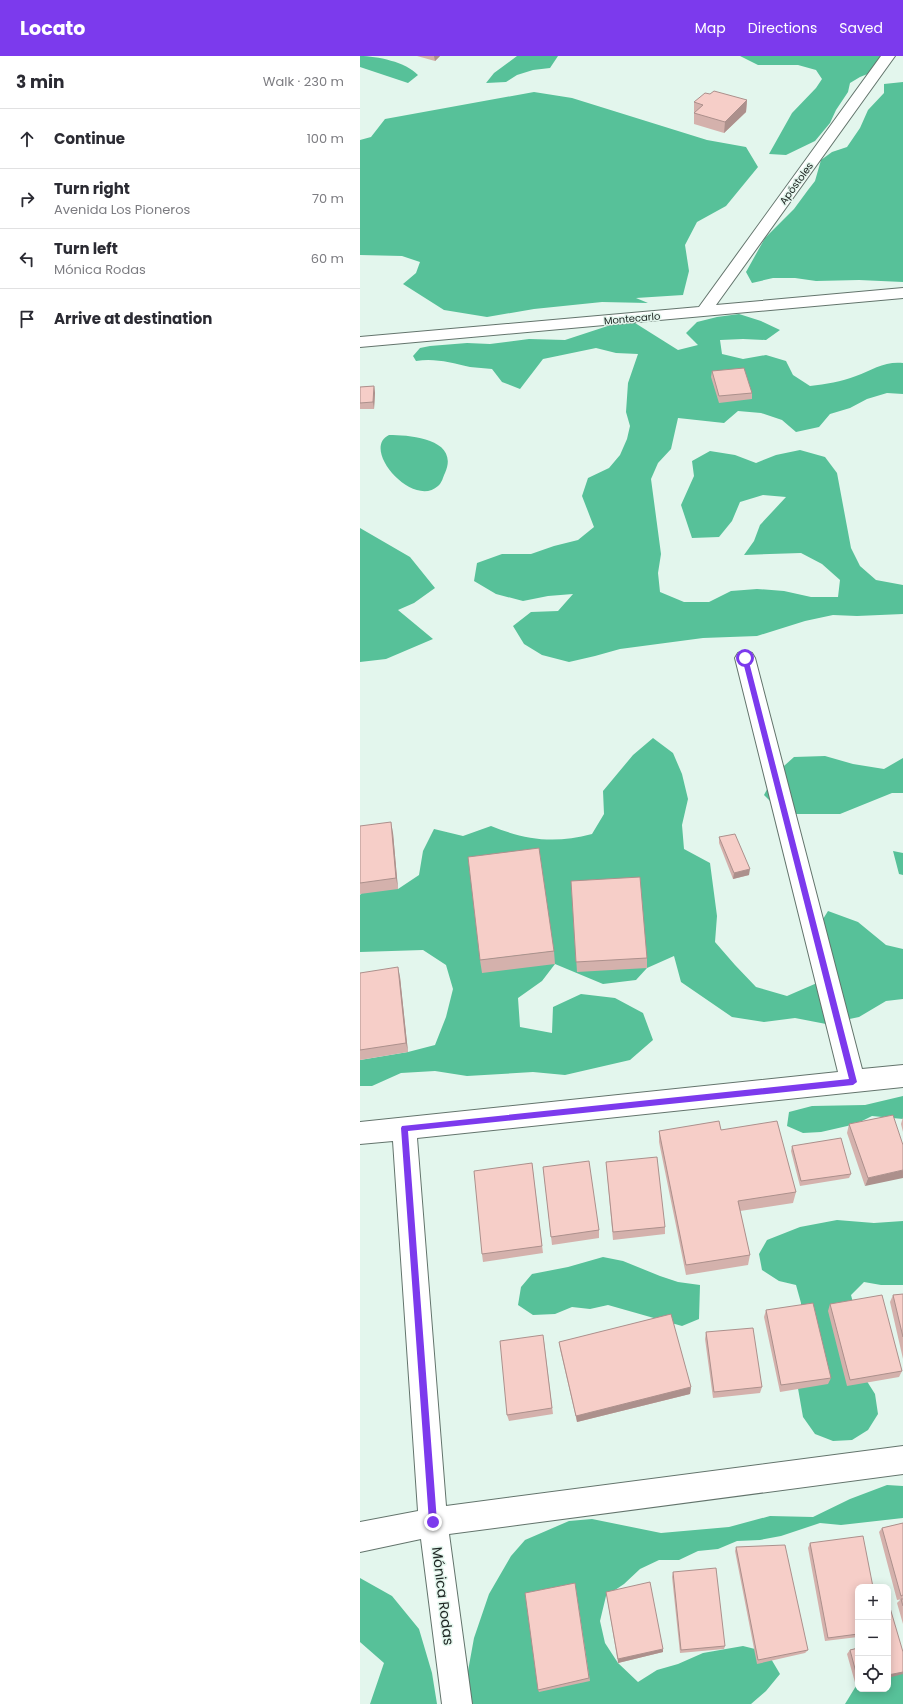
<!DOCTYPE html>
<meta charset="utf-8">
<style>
:root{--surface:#fff;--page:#f7f7f7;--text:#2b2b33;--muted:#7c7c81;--line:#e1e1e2;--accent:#7c3aed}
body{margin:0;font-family:Poppins,sans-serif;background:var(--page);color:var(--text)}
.controls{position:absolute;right:12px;bottom:12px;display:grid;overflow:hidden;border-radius:8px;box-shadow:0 2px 10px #0003}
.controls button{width:36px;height:36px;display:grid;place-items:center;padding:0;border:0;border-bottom:1px solid var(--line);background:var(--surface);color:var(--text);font:20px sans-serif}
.stop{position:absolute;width:12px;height:12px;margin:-9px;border:3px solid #7c3aed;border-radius:50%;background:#fff}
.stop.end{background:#7c3aed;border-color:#fff;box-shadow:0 1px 4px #0008}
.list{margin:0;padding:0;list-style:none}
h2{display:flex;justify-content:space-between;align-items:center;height:52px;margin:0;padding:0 16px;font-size:17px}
h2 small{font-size:13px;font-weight:400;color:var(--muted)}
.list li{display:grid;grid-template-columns:26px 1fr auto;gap:12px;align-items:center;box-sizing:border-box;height:60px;padding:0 16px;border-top:1px solid var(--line)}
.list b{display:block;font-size:15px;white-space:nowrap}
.list p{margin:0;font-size:13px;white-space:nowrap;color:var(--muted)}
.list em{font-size:13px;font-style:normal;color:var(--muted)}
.icon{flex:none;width:22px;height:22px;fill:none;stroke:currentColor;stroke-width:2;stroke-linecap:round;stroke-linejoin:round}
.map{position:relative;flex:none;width:543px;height:1648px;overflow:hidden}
header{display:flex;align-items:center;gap:24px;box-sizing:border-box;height:56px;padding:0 20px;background:var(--accent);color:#fff}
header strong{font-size:19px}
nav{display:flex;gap:22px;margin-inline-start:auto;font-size:14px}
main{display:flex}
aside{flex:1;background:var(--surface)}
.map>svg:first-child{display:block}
.forest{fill:#57c199}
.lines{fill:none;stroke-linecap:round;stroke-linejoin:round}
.minor-casing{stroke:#63746c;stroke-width:2}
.minor{fill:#fff;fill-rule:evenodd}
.wall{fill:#d4b1ac}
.shaded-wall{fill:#ac908c}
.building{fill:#f6cec8;stroke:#ac908c}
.route{fill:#7c3aed}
.labels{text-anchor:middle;stroke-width:3;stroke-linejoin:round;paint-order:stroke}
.far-street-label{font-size:10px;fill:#202724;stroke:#e3f6ed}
.near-street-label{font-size:14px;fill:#202724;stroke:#e3f6ed}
</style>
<header>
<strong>Locato</strong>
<nav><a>Map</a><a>Directions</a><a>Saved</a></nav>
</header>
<main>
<aside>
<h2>3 min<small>Walk · 230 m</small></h2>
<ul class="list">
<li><svg class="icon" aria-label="ahead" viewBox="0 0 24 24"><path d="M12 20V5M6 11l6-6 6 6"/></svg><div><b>Continue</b></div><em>100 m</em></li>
<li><svg class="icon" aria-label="right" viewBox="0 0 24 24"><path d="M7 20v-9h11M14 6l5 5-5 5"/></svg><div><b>Turn right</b><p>Avenida Los Pioneros</p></div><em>70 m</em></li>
<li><svg class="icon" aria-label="left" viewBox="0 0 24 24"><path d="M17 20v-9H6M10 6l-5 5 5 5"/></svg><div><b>Turn left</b><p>Mónica Rodas</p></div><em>60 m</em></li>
<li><svg class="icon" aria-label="arrive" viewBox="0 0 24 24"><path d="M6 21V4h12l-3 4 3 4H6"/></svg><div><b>Arrive at destination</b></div></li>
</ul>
</aside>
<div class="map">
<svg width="543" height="1648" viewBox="0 0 543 1648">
<rect width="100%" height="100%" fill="#e3f6ed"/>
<path class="forest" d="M0 0C17 0 46 6 58 19L48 27 0 11Z
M157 0H198L190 12 173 14 157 19 146 26 126 27 134 17Z
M380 0H524L515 15 500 21 490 27 488 36 476 54 470 67 455 85 426 99 409 98 432 57 456 32 462 23 456 14 438 9H398Z
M543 26V226L499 224 456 225 435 222H413L392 227 386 216 405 182 434 153 448 134 455 125 461 104 472 96 487 91 500 72 508 54 524 37V28Z
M174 36 212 42 347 84 386 91 398 111 366 150 337 166 325 189 329 215 323 239 276 242 288 247 242 246 174 253 127 261 84 254 43 228 56 217 60 206 42 200 0 199V84L11 81 25 63Z
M379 258 401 265 420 274 406 284 383 283 360 284 362 298 383 303 406 299 426 305 433 319 450 330C466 328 481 326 496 320 512 314 525 305 543 307V338L527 337 507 343 490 352 470 358 459 371 436 376 422 364 401 357 378 355 364 367 318 362 311 393 298 407 291 423 301 498 298 517 300 536 324 546H349L371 535 397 533 424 535 451 541H478L480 524 462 508 441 497 384 499 394 485 400 469 426 441 403 439 380 446 372 465 359 481 332 482 321 449 334 420 332 405 350 395 375 399 396 407 416 399 440 394 465 401 477 417 491 492 500 510 516 524 543 529V558L497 560 473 559 445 565 397 580 343 582 260 593 235 600 209 606 182 599 164 588 153 570 171 556 198 555 213 538 188 540 163 545 136 538 114 525 117 507 142 498H171L194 490 218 484 234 471 222 440 228 422 249 412 260 399 267 383 270 370 266 356 268 327 278 298 256 297 236 292 183 303 160 333 142 326 132 313C125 312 117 312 110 311 91 307 76 302 56 305L53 300 60 292 70 290 107 287 130 288 169 283 205 284 263 265 275 267 318 294 338 289 326 277 337 266 357 261Z
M29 379C51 379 100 383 85 417 83 421 82 427 78 430 53 453 0 393 29 379Z
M0 472 50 501 75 532 54 547 38 554 73 583 26 603 0 606Z
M293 682 313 697 322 718 328 743 322 769 324 793 350 807 357 860 355 886 375 909 396 931 427 940 457 927 455 876 468 855 498 866 526 889 543 893V943L526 945 499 961 466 968 435 962 404 966 372 961 321 926 314 900 287 912 276 924 243 928 195 908 182 925 158 942 160 971 192 977 193 951 221 938 255 942 283 957 293 984 270 1004 205 1019 173 1016 107 1020 75 1015 41 1017 12 1030H0V1004L48 996 75 989 86 961 93 933 86 909 63 894 0 896V839L8 830 38 833 59 819 63 795 74 773 103 780 131 770C166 784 194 788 232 778L244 758 243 735 273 699Z
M465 700 493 708 524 713 543 702V737H532L480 758H423L404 739 415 718 434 701Z
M533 795 543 797V819L539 818Z
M543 1040V1063L512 1060 496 1068 461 1076 443 1077 427 1070 429 1056 452 1050 505 1049Z
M477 1164 514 1167 543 1165V1229H521L504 1226 491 1239 496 1258 503 1319 515 1338 518 1358 508 1374 492 1384 473 1385 455 1378 443 1361 436 1321 441 1266V1247L436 1229 419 1225 402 1214 399 1198 407 1184 440 1171Z
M243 1201 263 1205 300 1220 318 1226 340 1229 339 1263 322 1270 248 1249 230 1253 212 1251 195 1258 173 1259 158 1249 161 1231 172 1218 208 1211Z
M527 1429 543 1430V1462L481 1469 460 1467 421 1480 400 1484 377 1485 358 1493 338 1495 319 1504H299L280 1513 264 1528 246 1540 240 1565 245 1587 258 1607 278 1626 297 1614 318 1608 343 1597 383 1590 407 1596 420 1618 406 1635 391 1648H102L114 1582 129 1538 151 1500 165 1484 209 1465 232 1463 301 1477 369 1471 410 1460 453 1461 490 1443Z
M0 1522 32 1540 59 1573 72 1617 77 1648H10L24 1607 0 1586Z
M543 1603V1648H485L496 1630H498V1633H528V1613Z"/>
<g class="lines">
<defs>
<path id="minor" d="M521 0H535L356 249 543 232V242L0 291V281L339 251Z
M385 595 392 597 395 602 502 1013 543 1009V1031L57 1082 86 1450 543 1390V1418L89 1478 112 1648H82L61 1483 0 1496V1466L58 1455 33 1085 0 1088V1066L478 1016 375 602 378 597Z"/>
</defs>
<use href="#minor" class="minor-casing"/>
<use href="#minor" class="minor"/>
</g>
<path class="wall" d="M57 0H80L75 5Z
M387 44 386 56 364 77 334 68V46Z
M352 315 392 337V343L359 347 351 321Z
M14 330 15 337 14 353H0V331Z
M0 770 33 777 38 833 0 838Z
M359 781 389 819 373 823 359 787Z
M211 825 287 902V912L217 916Z
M194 895 195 908 122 917 120 904Z
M0 917 40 921 48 996 0 1004Z
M533 1059 505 1130 487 1077 489 1068Z
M543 1061V1076L541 1068Z
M361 1074 436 1136 433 1147 380 1155 390 1199 388 1209 326 1219 299 1086V1075Z
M432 1090 491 1118 489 1122 440 1130 431 1095Z
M246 1106 305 1171V1178L253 1184Z
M172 1107 183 1197 123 1206 122 1198Z
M183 1111 239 1174V1182L192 1189Z
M543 1238V1303L530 1246 533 1239Z
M470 1248 542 1315 539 1321 487 1330 468 1255Z
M406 1254 471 1322 468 1328 420 1336 404 1261Z
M346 1276 402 1331 400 1337 353 1342 345 1283Z
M184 1285 193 1358 149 1365 147 1359Z
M199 1286 331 1331 330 1338 217 1366 200 1293Z
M543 1467V1543L537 1544 519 1476 522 1472Z
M450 1487 498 1531V1581L465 1585 448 1492Z
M376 1491 448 1594 445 1597 397 1608 375 1495Z
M313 1516 365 1590 364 1593 320 1597 312 1521Z
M215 1527 230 1625 179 1636 178 1634Z
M246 1536 303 1596 258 1607Z
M541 1543H543V1568L537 1547Z
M498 1592V1629L496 1630 487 1598 490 1594Z"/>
<path class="shaded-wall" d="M74 0H80L75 5Z
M387 44 386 56 364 77 365 66Z
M14 330 15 337 14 353 13 346Z
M31 766 33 777 38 833 36 822Z
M390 813 389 819 373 823 374 817Z
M38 911 40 921 48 996 46 987Z
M543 1114V1122L505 1130 508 1122Z
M331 1331 330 1338 217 1366 216 1360Z
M303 1593V1596L258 1607V1603Z
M543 1616V1618L528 1622V1619Z"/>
<path class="building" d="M354 35 387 44 365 66 334 57 343 49 334 46 345 37 350 38Z
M384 312 392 337 359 340 352 315Z
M14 330 13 346 0 347V331Z
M31 766 36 822 0 827V770Z
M375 778 390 813 374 817 359 781Z
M179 792 194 895 120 904 108 801Z
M280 821 287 902 216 906 211 825Z
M38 911 46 987 0 994V917Z
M533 1059 543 1089V1114L508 1122 489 1068Z
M359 1065 361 1074 417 1065 436 1136 378 1145 390 1199 326 1209 299 1075Z
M481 1082 491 1118 441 1125 432 1090Z
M297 1101 305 1171 253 1176 246 1106Z
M229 1105 239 1174 191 1181 183 1111Z
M172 1107 182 1190 122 1198 114 1115Z
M543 1238V1281L533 1239Z
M522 1239 542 1315 490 1324 470 1248Z
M453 1247 471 1322 421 1329 406 1254Z
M311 1258 331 1331 216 1360 199 1286Z
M393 1272 402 1331 354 1336 346 1276Z
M183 1279 192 1352 147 1359 140 1285Z
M543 1467V1539L541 1540 522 1472Z
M503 1480 513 1531H498V1578L468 1582 450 1487Z
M425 1489 448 1594 398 1604 376 1491Z
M356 1512 365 1590 321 1594 313 1516Z
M290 1526 303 1593 258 1603 246 1536Z
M215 1527 229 1622 178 1634 165 1537Z
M541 1543H543V1550Z
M528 1545 543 1596V1616L528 1619Z
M498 1592V1624L490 1594Z"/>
<path class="route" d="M385 600 388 602 497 1026 493 1029 48 1075 77 1466 76 1469 73 1470 70 1469 69 1466 41 1072 42 1070 489 1023 382 602Z"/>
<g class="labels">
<g class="far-street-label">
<text transform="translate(436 127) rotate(-54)" y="4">Apóstoles</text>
<text transform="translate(272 262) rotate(-5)" y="4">Montecarlo</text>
</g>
<g class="near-street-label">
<text transform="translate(83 1540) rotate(83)" y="5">Mónica Rodas</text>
</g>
</g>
</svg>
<div class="controls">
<button>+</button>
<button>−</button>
<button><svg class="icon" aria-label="locate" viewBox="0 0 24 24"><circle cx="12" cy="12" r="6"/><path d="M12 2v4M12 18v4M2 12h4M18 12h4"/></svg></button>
</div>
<div class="stop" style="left:385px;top:602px"></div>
<div class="stop end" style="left:73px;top:1466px"></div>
</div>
</main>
